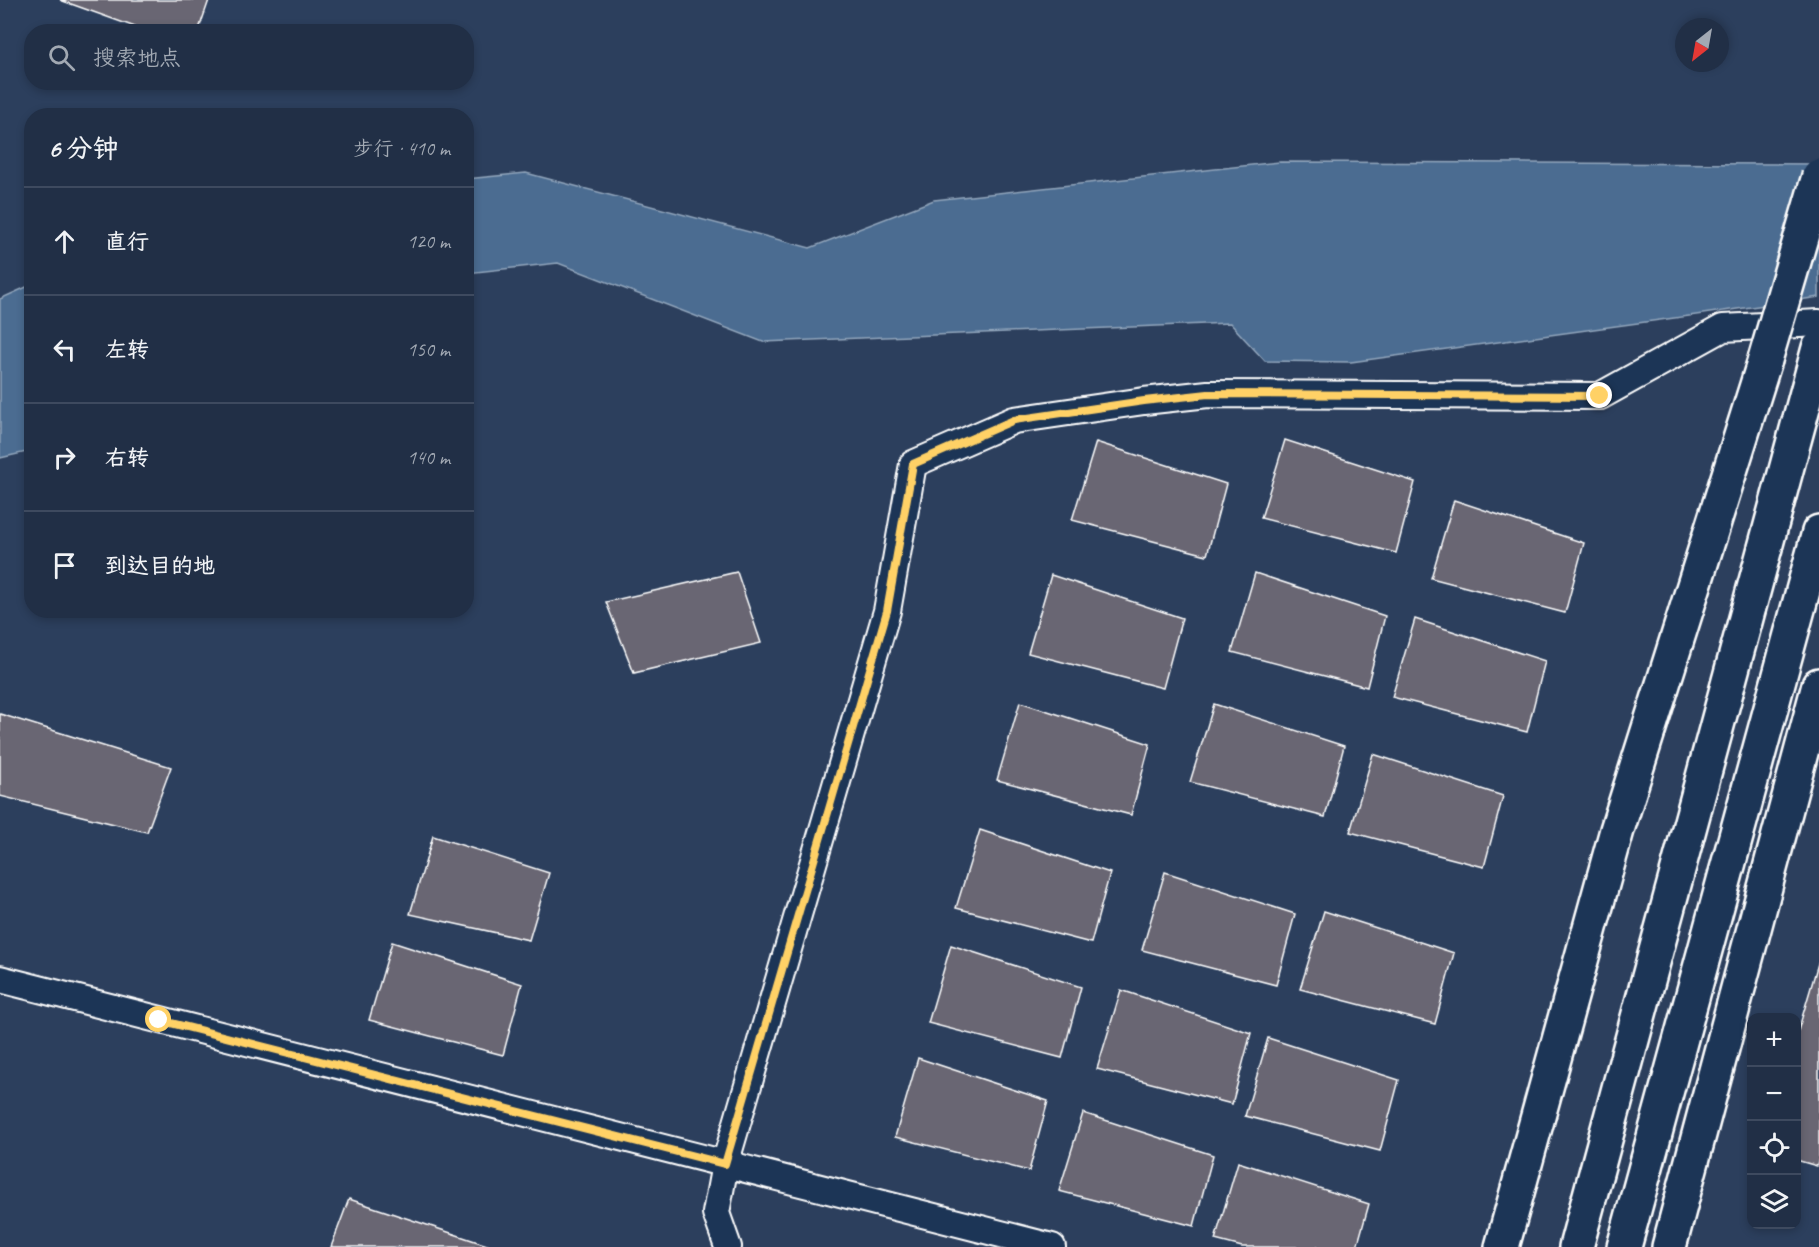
<!DOCTYPE html>
<html lang="zh">
<meta charset="utf-8">
<style>
:root{--surface:#212f46;--page:#29374d;--text:#f1f3f6;--muted:#a2a9b3;--line:#3e4a5f}
body{margin:0;font-family:Caveat,"LXGW WenKai TC",sans-serif;background:var(--page);color:var(--text)}
.controls{position:absolute;right:18px;bottom:18px;display:grid;overflow:hidden;border-radius:12px;box-shadow:0 3px 9px #0003}
.controls button{width:54px;height:54px;display:grid;place-items:center;padding:0;border:0;border-bottom:2px solid var(--line);background:var(--surface);color:var(--text);font:30px sans-serif}
.compass{position:absolute;left:1675px;top:18px;width:54px;height:54px;border-radius:50%;background:var(--surface);box-shadow:0 3px 9px #0003;rotate:211deg}
.stop{position:absolute;width:18px;height:18px;margin:-14px;border:4px solid #ffd166;border-radius:50%;background:#fff}
.stop.end{background:#ffd166;border-color:#fff;box-shadow:0 2px 6px #0008}
.list{margin:0;padding:0;list-style:none}
h2{display:flex;justify-content:space-between;align-items:center;height:78px;margin:0;padding:0 24px;font-size:26px}
h2 small{font-size:20px;font-weight:400;color:var(--muted)}
.list li{display:grid;grid-template-columns:39px 1fr auto;gap:18px;align-items:center;box-sizing:border-box;height:108px;padding:0 24px;border-top:2px solid var(--line)}
.list b{display:block;font-size:22px;white-space:nowrap}
.list em{font-size:20px;font-style:normal;color:var(--muted)}
.icon{flex:none;width:33px;height:33px;fill:none;stroke:currentColor;stroke-width:2;stroke-linecap:round;stroke-linejoin:round}
.map{position:relative;flex:none;width:1819px;height:1247px;overflow:hidden}
.search{position:absolute;background:var(--surface);box-shadow:0 3px 9px #0003;left:24px;top:24px;width:450px;height:66px;display:flex;align-items:center;gap:15px;box-sizing:border-box;padding:0 21px;border-radius:24px;color:var(--muted);font-size:22px}
.panel{position:absolute;background:var(--surface);box-shadow:0 3px 9px #0003;left:24px;top:108px;width:450px;height:510px;border-radius:24px}
.map>svg:first-child{display:block}
.water{fill:#4b6c91;stroke:#93a7bd;stroke-width:1.5}
.building{fill:#696673;stroke:#fff;stroke-width:1.5}
.lines{fill:none;stroke-linecap:round;stroke-linejoin:round}
.street-casing{stroke:#fff;stroke-width:30}
.primary-casing{stroke:#fff;stroke-width:38}
.highway-casing{stroke:#fff;stroke-width:38}
.street{stroke:#1d3557;stroke-width:26}
.primary{stroke:#1d3557;stroke-width:33}
.highway{stroke:#1d3557;stroke-width:33}
.primary-bridge-casing{stroke:#fff;stroke-width:38;stroke-linecap:butt}
.primary-bridge{stroke:#1d3557;stroke-width:33}
.route{stroke:#ffd166;stroke-width:8}
</style>
<div class="map">
<svg width="1819" height="1247" viewBox="0 0 1819 1247">
<rect width="100%" height="100%" fill="#2c3f5d"/>
<filter id="ink" filterUnits="userSpaceOnUse"><feTurbulence type="fractalNoise" baseFrequency=".0167" numOctaves="2"/><feDisplacementMap in="SourceGraphic" scale="12" xChannelSelector="R" yChannelSelector="G"/><feConvolveMatrix kernelMatrix="1 2 1 2 8 2 1 2 1" color-interpolation-filters="sRGB"/></filter>
<g filter="url(#ink)">
<path class="water" d="M1280 162 1819 164V297L1689 316 1351 362 1265 361 1230 323 763 342 558 263 467 273 466 179 526 173 810 248 934 200Z
M31 285V451L0 458V299Z"/>
<path class="building" d="M60 0H209L198 32H149Z
M1285 440 1415 482 1396 553 1261 518Z
M1096 442 1226 484 1207 555 1072 520Z
M1454 500 1584 543 1565 613 1431 578Z
M737 572 761 643 634 673 606 602Z
M1255 573 1385 616 1367 687 1232 652Z
M1051 575 1182 618 1163 688 1028 653Z
M1415 619 1545 661 1527 732 1392 697Z
M1020 702 1150 744 1131 815 997 780Z
M1214 704 1344 746 1325 817 1190 782Z
M0 714 171 767 147 832 0 796Z
M1373 754 1503 796 1484 867 1350 832Z
M980 830 1110 873 1091 943 956 908Z
M433 836 549 873 529 940 410 914Z
M1165 872 1295 914 1276 985 1142 950Z
M1324 911 1454 953 1435 1024 1300 989Z
M392 942 522 984 503 1055 369 1020Z
M951 945 1081 987 1062 1058 928 1023Z
M1819 960V1158L1817 1166 1796 1160V1038Z
M1121 990 1251 1033 1232 1104 1097 1069Z
M1268 1038 1399 1080 1380 1151 1245 1116Z
M918 1058 1048 1101 1029 1171 895 1137Z
M1083 1113 1213 1155 1194 1226 1059 1191Z
M1238 1162 1369 1204 1357 1247H1242L1215 1240Z
M349 1199 493 1247H331Z"/>
<g class="lines">
<defs>
<path id="street" d="M0 979 1052 1247
M728 1247 716 1213 725 1164 887 611 913 464 1014 420 1144 401 1208 394 1600 396 1723 328 1819 323"/>
<path id="primary" d="M1502 1247 1617 830 1765 360
M1669 1247 1819 685"/>
<path id="highway" d="M1576 1247 1819 348
M1624 1247 1819 532"/>
</defs>
<use href="#street" class="street-casing"/>
<use href="#primary" class="primary-casing"/>
<use href="#highway" class="highway-casing"/>
<use href="#street" class="street"/>
<use href="#primary" class="primary"/>
<use href="#highway" class="highway"/>
<defs>
<path id="primary-bridge" d="M1765 360 1819 176"/>
</defs>
<use href="#primary-bridge" class="primary-bridge-casing"/>
<use href="#primary-bridge" class="primary-bridge"/>
</g>
</g>
<g class="lines" filter="url(#ink)">
<path class="route" d="M159 1020 725 1164 887 611 913 464 1014 420 1144 401 1208 394 1600 396"/>
</g>
</svg>
<div class="controls">
<button>+</button>
<button>−</button>
<button><svg class="icon" aria-label="locate" viewBox="0 0 24 24"><circle cx="12" cy="12" r="6"/><path d="M12 2v4M12 18v4M2 12h4M18 12h4"/></svg></button>
<button><svg class="icon" aria-label="layers" viewBox="0 0 24 24"><path d="M12 4l9 5-9 5-9-5zM3 14l9 5 9-5"/></svg></button>
</div>
<svg class="compass" viewBox="-18 -18 36 36"><path d="M0-13l5 13h-10z" fill="#e53935"/><path d="M0 13l5-13h-10z" fill="#a2a9b3"/></svg>
<div class="stop" style="left:159px;top:1020px"></div>
<div class="stop end" style="left:1600px;top:396px"></div>
<div class="search"><svg class="icon" aria-label="search" viewBox="0 0 24 24"><circle cx="10" cy="10" r="6"/><path d="M15 15l6 6"/></svg>搜索地点</div>
<section class="panel">
<h2>6 分钟<small>步行 · 410 m</small></h2>
<ul class="list">
<li><svg class="icon" aria-label="ahead" viewBox="0 0 24 24"><path d="M12 20V5M6 11l6-6 6 6"/></svg><div><b>直行</b></div><em>120 m</em></li>
<li><svg class="icon" aria-label="left" viewBox="0 0 24 24"><path d="M17 20v-9H6M10 6l-5 5 5 5"/></svg><div><b>左转</b></div><em>150 m</em></li>
<li><svg class="icon" aria-label="right" viewBox="0 0 24 24"><path d="M7 20v-9h11M14 6l5 5-5 5"/></svg><div><b>右转</b></div><em>140 m</em></li>
<li><svg class="icon" aria-label="arrive" viewBox="0 0 24 24"><path d="M6 21V4h12l-3 4 3 4H6"/></svg><div><b>到达目的地</b></div></li>
</ul>
</section>
</div>
